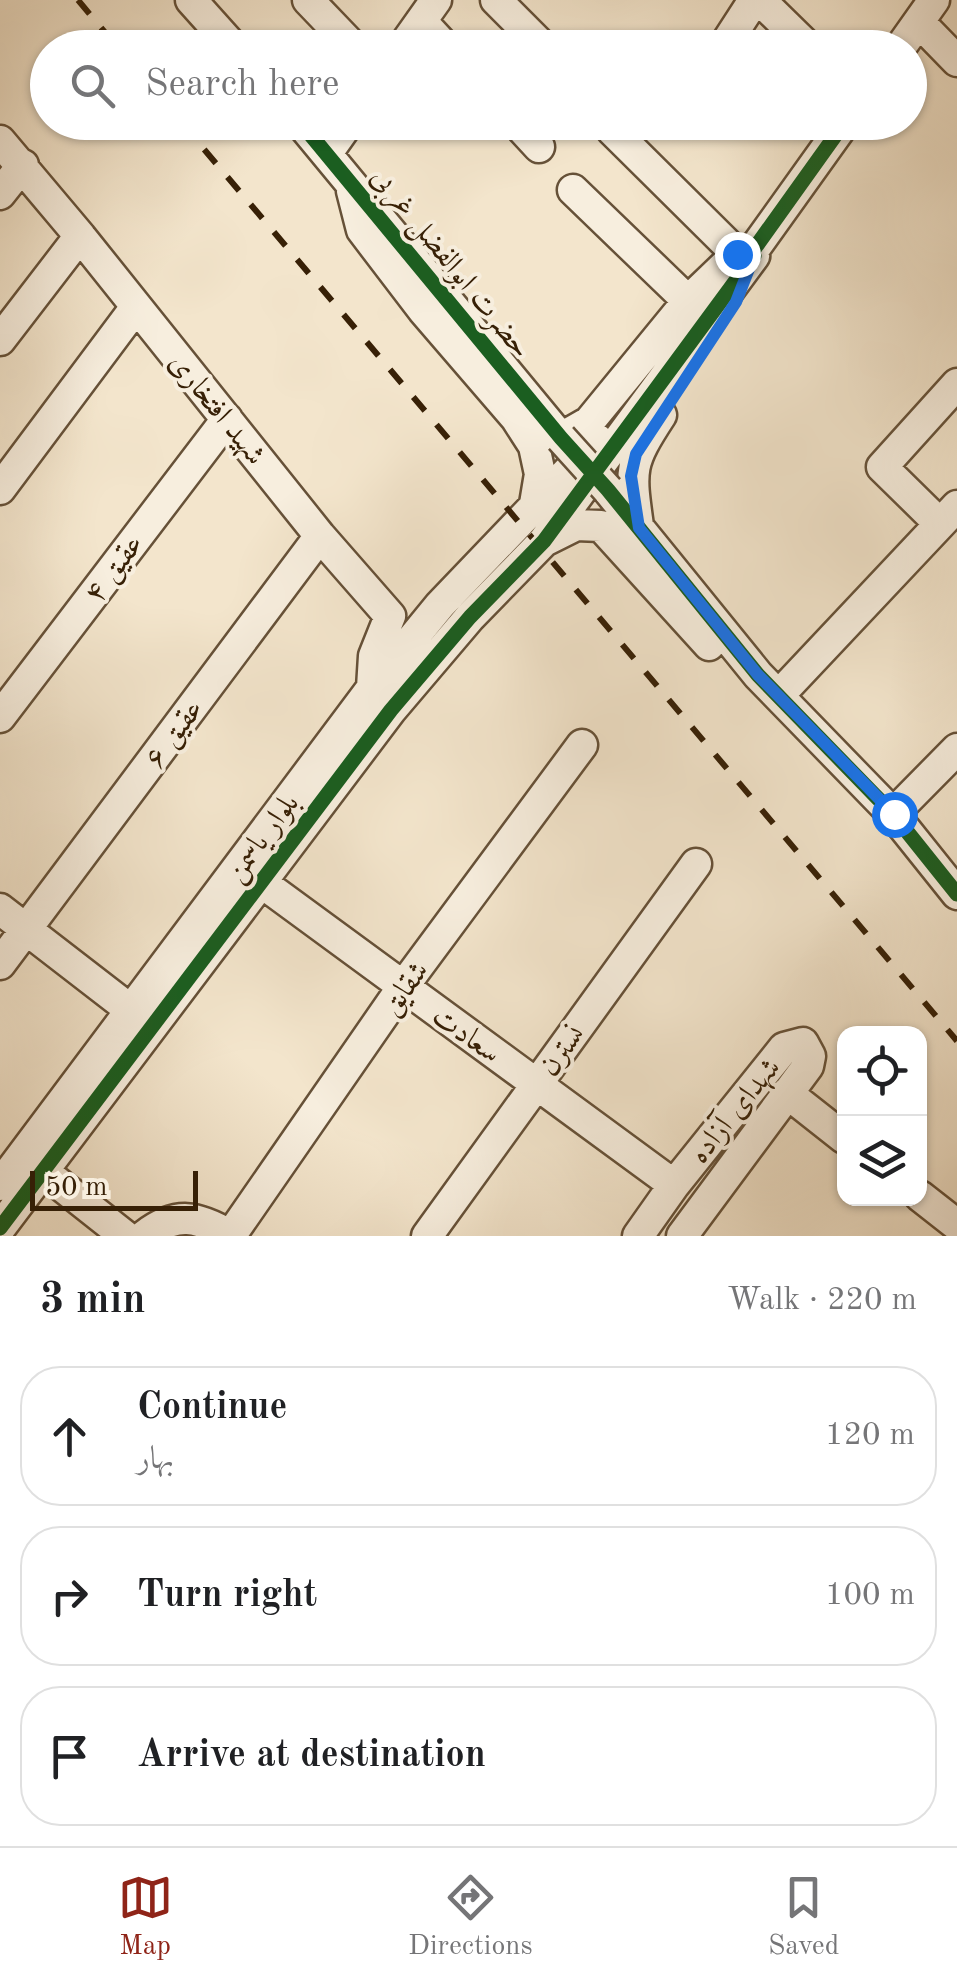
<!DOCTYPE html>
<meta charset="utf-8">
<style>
:root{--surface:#fff;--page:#f6f6f6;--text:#202124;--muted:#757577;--line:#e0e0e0;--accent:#8f2418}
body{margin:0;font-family:"Old Standard TT",Amiri,serif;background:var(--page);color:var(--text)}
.controls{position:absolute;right:30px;bottom:30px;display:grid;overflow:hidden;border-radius:20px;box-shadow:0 2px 8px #0004}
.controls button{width:90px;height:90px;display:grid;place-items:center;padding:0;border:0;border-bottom:2px solid var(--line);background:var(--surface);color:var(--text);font:50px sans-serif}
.scale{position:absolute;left:30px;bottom:25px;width:168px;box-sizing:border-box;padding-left:10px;border:5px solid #372006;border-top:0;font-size:28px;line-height:35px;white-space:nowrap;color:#372006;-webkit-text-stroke:8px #f7eede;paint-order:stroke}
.stop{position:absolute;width:30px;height:30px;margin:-22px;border:8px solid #1a73e8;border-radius:50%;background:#fff}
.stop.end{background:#1a73e8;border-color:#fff;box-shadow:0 2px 10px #0008}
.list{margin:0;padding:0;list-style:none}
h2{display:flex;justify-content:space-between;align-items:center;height:130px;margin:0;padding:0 40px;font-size:42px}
h2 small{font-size:32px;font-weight:400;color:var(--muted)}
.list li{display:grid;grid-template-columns:65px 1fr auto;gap:30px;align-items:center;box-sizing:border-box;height:140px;margin:0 20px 20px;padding:0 20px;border:2px solid var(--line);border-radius:40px}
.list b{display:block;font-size:38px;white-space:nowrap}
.list p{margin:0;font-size:32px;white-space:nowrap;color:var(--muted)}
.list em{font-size:32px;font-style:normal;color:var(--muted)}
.icon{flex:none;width:55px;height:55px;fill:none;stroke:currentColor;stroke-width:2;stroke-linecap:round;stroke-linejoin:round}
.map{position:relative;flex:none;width:957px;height:1236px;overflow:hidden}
.search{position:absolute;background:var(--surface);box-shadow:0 2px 8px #0004;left:30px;right:30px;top:30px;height:110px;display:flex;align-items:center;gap:25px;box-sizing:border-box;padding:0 35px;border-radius:55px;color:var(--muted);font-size:38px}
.sheet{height:610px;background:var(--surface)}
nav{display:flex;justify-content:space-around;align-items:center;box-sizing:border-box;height:140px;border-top:2px solid var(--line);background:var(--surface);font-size:28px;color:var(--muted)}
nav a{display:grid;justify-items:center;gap:5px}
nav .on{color:var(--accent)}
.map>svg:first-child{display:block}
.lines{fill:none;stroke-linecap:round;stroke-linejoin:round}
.minor-casing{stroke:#665138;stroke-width:35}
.minor{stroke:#f7eede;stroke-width:30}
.rail{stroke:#372006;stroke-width:6;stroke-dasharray:18 18;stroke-linecap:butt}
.minor-bridge-casing{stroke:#665138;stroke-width:35;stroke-linecap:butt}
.minor-bridge{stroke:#f7eede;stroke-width:30}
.cycleway-casing{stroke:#f7eede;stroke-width:21}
.cycleway{stroke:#1b5e20;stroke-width:15}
.route{stroke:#1a73e8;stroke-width:12}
.labels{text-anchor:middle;stroke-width:8;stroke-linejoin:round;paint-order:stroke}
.street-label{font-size:30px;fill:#372006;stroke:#f7eede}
</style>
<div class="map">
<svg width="957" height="1236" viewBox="0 0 957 1236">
<rect width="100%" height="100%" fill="#f3e5cc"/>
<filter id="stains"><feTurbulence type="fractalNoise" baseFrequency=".002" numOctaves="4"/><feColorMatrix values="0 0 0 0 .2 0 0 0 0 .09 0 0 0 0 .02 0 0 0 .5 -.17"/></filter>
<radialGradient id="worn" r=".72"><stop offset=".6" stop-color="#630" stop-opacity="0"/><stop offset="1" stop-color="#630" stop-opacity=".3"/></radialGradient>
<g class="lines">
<defs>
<path id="minor" d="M191 0 234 48
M308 0 354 48
M496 0 544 48
M760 0 809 48
M421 21 446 48
M919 22 957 61
M402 48 436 0
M723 48 754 0
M900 48 934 0
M300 122 561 438 589 422 688 301 737 254 612 130
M516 122 539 147
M0 141 80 236 320 536 390 616 374 656 372 688
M327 153 349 122
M573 190 688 301
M352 191 362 230 423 310 516 418 534 446 540 474 534 510
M0 194 23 165
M0 340 80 236
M0 489 136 307
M608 490 758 675 893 814 957 894
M940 524 882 467 957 384
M638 526C630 469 629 464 661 415
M546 540 576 525 601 526 709 645
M780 694 957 506
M0 717 227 419
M893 814 957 749
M261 882 674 1185
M0 909 132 1011
M0 964 320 536
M787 1093 844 1138
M29 1160 125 1236
M0 1185 372 688 440 605 598 440
M920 1196 957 1225
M0 1228 391 710 470 617 544 541 754 256 752 252 845 122
M231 1235 402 988 582 745
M144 1236C176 1211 198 1216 231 1236
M427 1236 696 864
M638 1236 674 1185 784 1048 803 1043 810 1056 808 1066 682 1236"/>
</defs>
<use href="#minor" class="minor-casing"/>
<use href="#minor" class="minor"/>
<path class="rail" d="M78 0 118 48
M181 122 957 1041"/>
<defs>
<path id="minor-bridge" d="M561 438 608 490"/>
</defs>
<use href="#minor-bridge" class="minor-bridge-casing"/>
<use href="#minor-bridge" class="minor-bridge"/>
<defs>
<path id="cycleway" d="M300 122 561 438 608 490 758 675 893 814 957 894
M0 1228 391 710 470 617 544 541 754 256 752 252 845 122"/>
</defs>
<use href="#cycleway" class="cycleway-casing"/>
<use href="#cycleway" class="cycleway"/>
</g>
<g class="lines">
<path class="route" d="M737 254 752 252 754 256 736 302 636 454 631 476 639 528 758 675 894 814"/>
</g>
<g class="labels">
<g class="street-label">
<text transform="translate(452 262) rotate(51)" y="10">حضرت ابوالفضل غربی</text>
<text transform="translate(218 408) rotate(51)" y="10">شهید افتخاری</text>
<text transform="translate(113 568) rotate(-53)" y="10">عقیق ۴</text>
<text transform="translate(173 733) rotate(-53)" y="10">عقیق ۶</text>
<text transform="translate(261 837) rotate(-53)" y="10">بلوار یاسمن</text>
<text transform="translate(404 988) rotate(-54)" y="10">شقایق</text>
<text transform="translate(467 1034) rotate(35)" y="10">سعادت</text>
<text transform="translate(561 1050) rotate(-54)" y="10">نسترن</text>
<text transform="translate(734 1110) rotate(-51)" y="10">شهدای آزاده</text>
</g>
</g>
<rect width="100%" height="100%" filter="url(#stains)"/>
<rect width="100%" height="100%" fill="url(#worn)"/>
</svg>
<div class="controls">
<button><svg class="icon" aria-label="locate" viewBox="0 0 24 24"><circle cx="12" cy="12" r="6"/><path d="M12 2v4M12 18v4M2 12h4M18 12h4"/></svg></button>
<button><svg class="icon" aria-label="layers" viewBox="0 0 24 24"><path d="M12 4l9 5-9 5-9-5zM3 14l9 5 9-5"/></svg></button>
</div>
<div class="scale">50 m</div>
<div class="stop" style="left:894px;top:814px"></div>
<div class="stop end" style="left:737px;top:254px"></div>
<div class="search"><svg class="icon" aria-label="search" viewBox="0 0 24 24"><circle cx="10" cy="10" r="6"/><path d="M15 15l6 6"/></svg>Search here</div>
</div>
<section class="sheet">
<h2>3 min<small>Walk · 220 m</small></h2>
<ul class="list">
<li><svg class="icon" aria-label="ahead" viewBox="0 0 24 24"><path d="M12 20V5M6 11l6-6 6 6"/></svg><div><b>Continue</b><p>بهار</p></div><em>120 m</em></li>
<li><svg class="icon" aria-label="right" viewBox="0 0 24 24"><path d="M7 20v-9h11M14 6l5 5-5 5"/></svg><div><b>Turn right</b></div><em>100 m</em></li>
<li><svg class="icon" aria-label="arrive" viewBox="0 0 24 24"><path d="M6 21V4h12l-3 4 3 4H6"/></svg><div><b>Arrive at destination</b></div></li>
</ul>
</section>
<nav>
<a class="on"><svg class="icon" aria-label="map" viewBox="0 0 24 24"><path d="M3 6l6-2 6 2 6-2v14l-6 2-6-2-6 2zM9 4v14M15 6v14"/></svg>Map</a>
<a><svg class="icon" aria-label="directions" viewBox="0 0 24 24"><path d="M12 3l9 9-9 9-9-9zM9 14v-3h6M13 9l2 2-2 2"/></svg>Directions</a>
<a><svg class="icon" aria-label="saved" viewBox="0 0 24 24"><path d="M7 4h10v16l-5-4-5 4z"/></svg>Saved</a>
</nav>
